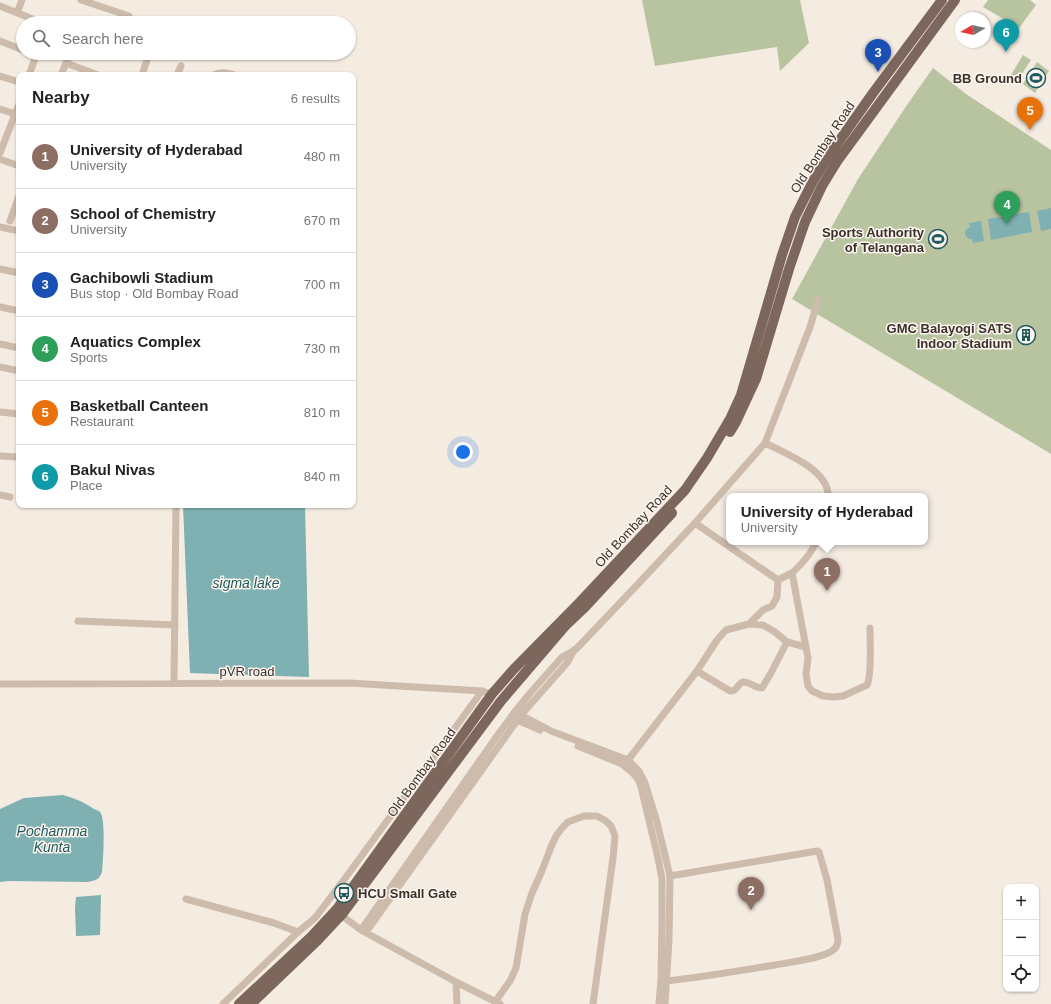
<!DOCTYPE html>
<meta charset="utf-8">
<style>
:root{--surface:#fff;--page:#f2f2f2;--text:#222;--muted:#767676;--line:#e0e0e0;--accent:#1f5a5e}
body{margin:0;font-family:Helvetica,sans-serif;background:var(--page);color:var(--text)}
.controls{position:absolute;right:12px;bottom:12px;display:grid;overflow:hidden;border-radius:8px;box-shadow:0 1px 3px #0004}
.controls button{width:36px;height:36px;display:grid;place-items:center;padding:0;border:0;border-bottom:1px solid var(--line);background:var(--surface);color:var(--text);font:20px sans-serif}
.compass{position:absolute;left:955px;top:12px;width:36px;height:36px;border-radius:50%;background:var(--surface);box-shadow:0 1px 3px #0004;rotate:261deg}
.you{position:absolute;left:463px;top:452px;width:14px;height:14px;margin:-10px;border:3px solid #fff;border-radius:50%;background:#1a73e8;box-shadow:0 0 0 6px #1a73e833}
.badge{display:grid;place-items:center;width:26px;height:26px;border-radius:50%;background:var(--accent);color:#fff;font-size:13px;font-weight:700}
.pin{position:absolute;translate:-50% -33px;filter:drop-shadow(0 1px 2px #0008)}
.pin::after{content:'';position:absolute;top:21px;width:14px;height:12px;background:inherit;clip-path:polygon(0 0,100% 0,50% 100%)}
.popup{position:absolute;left:726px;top:493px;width:202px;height:52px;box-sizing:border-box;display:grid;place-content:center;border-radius:8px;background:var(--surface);filter:drop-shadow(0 1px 3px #0005);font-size:13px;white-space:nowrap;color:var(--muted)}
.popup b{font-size:15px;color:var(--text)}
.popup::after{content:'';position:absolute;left:50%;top:100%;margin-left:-8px;border:8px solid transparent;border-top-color:var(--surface)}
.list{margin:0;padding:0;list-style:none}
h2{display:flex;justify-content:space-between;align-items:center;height:52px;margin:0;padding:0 16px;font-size:17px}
h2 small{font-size:13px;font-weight:400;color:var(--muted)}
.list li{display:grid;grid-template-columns:26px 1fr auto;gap:12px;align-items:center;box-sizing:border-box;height:64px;padding:0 16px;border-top:1px solid var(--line)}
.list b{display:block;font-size:15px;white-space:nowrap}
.list p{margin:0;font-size:13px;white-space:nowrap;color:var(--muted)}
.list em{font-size:13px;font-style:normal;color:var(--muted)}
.icon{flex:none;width:22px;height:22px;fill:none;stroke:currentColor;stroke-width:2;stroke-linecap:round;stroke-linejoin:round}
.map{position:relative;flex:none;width:1051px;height:1004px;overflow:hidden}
.search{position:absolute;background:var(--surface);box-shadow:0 1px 3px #0004;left:16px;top:16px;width:340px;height:44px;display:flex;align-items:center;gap:10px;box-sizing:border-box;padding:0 14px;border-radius:22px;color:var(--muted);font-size:15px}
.panel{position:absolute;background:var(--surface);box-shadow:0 1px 3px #0004;left:16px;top:72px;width:340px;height:436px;border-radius:8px}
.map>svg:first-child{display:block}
.green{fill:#b8c4a0}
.water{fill:#7fb0b2}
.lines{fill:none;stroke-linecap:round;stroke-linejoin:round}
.street{stroke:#cdbbac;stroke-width:7}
.primary{stroke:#7d675c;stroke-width:10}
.labels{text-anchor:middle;stroke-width:3;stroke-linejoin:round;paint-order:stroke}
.poi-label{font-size:13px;font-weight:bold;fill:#3b302b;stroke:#fbf5ee;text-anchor:end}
.street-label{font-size:13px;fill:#3b302b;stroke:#fbf5ee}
.water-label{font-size:14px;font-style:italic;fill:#1f5a5e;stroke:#fbf5ee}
</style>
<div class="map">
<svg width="1051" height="1004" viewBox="0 0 1051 1004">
<rect width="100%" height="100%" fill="#f4ebe1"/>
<path class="green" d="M642 0H800L809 43 780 71 777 47 655 66Z
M988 0H1030L1036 5 1019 28 983 7Z
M1023 55 1031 60 1016 83 1011 75Z
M1037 62 1049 71 1035 93 1023 84Z
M933 68 966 94 1051 150V454L792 299 858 179 909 102Z"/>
<path class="water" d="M1051 208V229L1041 231 1037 211Z
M1029 212 1032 232 991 240 988 219Z
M981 221 984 241 973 243 972 239H969L965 235V231L970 227 969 223Z
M183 505H305L309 677 190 673Z
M63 795C74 798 84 802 94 809 96 810 98 810 100 812 106 819 103 861 102 872 99 880 96 880 88 882L10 881 0 882V809L24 798Z
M101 895 100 935 76 936 75 908 76 897Z"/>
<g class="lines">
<path class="street" d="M81 0 129 16
M0 6 43 23
M17 13 22 0
M0 41 23 50
M128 53 130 54
M66 63 69 53
M29 75 37 53
M61 75 66 63 98 75
M142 75 147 60
M177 75 181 66
M214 75C220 71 228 73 235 75
M0 76 19 82
M0 109 15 114
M0 153 19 104
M0 159 19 166
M10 221 19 196
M0 227 19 231
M0 269 19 273
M0 307 19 311
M0 344 19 348
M0 367 19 371
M0 412 19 414
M765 443C785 453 829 470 828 496
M0 456 19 457
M0 495 10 497
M695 523 778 580
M816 542C811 554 802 564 792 573L808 658 806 674 808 686 812 691 823 696 833 697 843 696 867 685C872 676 870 640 870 628
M78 621 175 625
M749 624 763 610 772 606 777 597 778 580 792 573
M697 671 730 691C739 691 736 684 743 682 748 681 755 688 762 688L771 673 787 642
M174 683 176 505
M0 684 349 683 482 691 492 694
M516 711 521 715 551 731 628 760 639 771 645 783 657 822 670 876 669 940 665 1004
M512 717 517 720 540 730
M578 746 622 764 633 773 639 781 641 787 658 858 662 879V922L661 978 659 1004
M628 760 697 671 717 640 726 630 749 624 763 625 775 632 787 642 806 647
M186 899 274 923 298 932
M341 915 361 930 456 982 500 1004
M369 928 521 715 567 663 574 650
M361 930 497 736 514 713 531 692 562 657 575 650 581 644 639 583 695 523 765 443 810 327 818 300
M667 981C703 977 739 971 775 965 790 962 819 959 832 951 837 948 838 944 838 939L827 880 819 852 817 851 670 876
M456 982 457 1004
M495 1002 510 981 516 968 525 914 532 893 541 873 551 847 556 836 562 828 568 822 584 816H597L606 821 611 826 615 836 613 858 593 1004
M223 1004 298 932 315 918 349 873 482 691"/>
<path class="primary" d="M730 432 736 422 756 379 789 269 805 222 822 186 838 160 955 0
M239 1004 311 937 337 909 350 891 492 694 513 670 580 602 685 490 707 458 730 419 741 395 782 255 795 217 813 181 830 154 873 93 942 0
M251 1004 316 942 343 913 501 701 566 625 585 607 672 513"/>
</g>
<defs>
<symbol id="stadium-ring" viewBox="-11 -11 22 22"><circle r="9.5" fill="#fbf5ee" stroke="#1f5a5e" stroke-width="1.5"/><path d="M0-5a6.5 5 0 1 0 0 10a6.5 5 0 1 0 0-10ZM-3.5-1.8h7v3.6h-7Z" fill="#1f5a5e"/></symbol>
<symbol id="building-ring" viewBox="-11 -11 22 22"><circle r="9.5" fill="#fbf5ee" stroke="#1f5a5e" stroke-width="1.5"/><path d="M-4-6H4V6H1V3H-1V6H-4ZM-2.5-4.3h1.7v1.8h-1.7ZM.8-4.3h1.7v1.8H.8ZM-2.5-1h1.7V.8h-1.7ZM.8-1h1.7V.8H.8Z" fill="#1f5a5e"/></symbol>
<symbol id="bus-ring" viewBox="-11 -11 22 22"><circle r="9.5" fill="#fbf5ee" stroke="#1f5a5e" stroke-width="1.5"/><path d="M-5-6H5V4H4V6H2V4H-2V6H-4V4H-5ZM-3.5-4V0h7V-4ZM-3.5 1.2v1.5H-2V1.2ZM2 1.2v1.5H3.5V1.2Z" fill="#1f5a5e"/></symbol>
</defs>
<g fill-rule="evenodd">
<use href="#stadium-ring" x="1025" y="67" width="22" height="22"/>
<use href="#stadium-ring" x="927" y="228" width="22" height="22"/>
<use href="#building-ring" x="1015" y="324" width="22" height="22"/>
<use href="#bus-ring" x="333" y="882" width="22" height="22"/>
</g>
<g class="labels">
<g class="poi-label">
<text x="1022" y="83">BB Ground</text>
<text x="924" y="237">Sports Authority<tspan x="924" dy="15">of Telangana</tspan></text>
<text x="1012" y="333">GMC Balayogi SATS<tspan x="1012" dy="15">Indoor Stadium</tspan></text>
<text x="358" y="898" text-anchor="start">HCU Small Gate</text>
</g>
<g class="street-label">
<text transform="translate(822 147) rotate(-57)" y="5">Old Bombay Road</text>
<text transform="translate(633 526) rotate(-47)" y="5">Old Bombay Road</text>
<text x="247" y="676">pVR road</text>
<text transform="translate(421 772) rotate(-54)" y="5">Old Bombay Road</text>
</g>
<g class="water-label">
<text x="246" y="588">sigma lake</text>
<text x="52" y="836">Pochamma<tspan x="52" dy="16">Kunta</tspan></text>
</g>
</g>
</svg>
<div class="controls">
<button>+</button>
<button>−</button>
<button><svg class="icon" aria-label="locate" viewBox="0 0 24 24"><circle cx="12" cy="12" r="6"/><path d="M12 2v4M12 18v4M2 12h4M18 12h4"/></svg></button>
</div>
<svg class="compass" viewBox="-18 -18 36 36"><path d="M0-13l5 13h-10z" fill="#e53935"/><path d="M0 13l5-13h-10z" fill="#767676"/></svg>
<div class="you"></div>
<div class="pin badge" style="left:827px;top:591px;background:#8d6e63">1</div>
<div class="popup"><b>University of Hyderabad</b>University</div>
<div class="pin badge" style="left:751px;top:910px;background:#8d6e63">2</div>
<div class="pin badge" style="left:878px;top:72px;background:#1a4fb4">3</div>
<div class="pin badge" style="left:1007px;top:224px;background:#2e9e5b">4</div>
<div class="pin badge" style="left:1030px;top:130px;background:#e8710a">5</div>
<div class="pin badge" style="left:1006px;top:52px;background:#0f9aa8">6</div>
<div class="search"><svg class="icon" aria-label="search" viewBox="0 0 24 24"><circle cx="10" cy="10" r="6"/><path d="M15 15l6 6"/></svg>Search here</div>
<section class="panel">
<h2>Nearby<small>6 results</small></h2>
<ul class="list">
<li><span class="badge" style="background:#8d6e63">1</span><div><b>University of Hyderabad</b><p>University</p></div><em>480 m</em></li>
<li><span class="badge" style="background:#8d6e63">2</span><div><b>School of Chemistry</b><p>University</p></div><em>670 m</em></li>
<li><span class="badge" style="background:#1a4fb4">3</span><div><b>Gachibowli Stadium</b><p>Bus stop · Old Bombay Road</p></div><em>700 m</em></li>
<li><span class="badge" style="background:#2e9e5b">4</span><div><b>Aquatics Complex</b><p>Sports</p></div><em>730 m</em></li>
<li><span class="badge" style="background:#e8710a">5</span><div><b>Basketball Canteen</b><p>Restaurant</p></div><em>810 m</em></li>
<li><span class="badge" style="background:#0f9aa8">6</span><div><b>Bakul Nivas</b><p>Place</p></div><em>840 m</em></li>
</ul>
</section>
</div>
